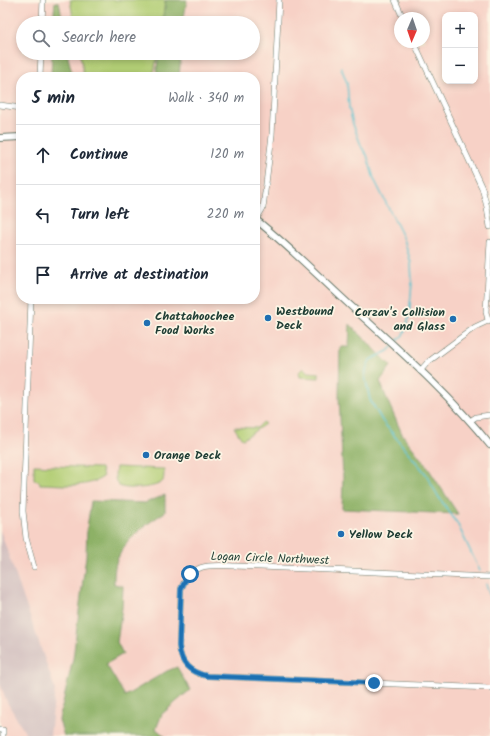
<!DOCTYPE html>
<meta charset="utf-8">
<style>
:root{--surface:#fff;--page:#f6f6f7;--text:#1f2937;--muted:#747a83;--line:#e0e1e3}
body{margin:0;font-family:Kalam,sans-serif;background:var(--page);color:var(--text)}
.controls{position:absolute;right:12px;top:12px;display:grid;overflow:hidden;border-radius:8px;box-shadow:0 2px 6px #0003}
.controls button{width:36px;height:36px;display:grid;place-items:center;padding:0;border:0;border-bottom:1px solid var(--line);background:var(--surface);color:var(--text);font:20px sans-serif}
.compass{position:absolute;left:394px;top:12px;width:36px;height:36px;border-radius:50%;background:var(--surface);box-shadow:0 2px 6px #0003;rotate:182deg}
.stop{position:absolute;width:12px;height:12px;margin:-9px;border:3px solid #1f6fb2;border-radius:50%;background:#fff}
.stop.end{background:#1f6fb2;border-color:#fff;box-shadow:0 1px 4px #0008}
.list{margin:0;padding:0;list-style:none}
h2{display:flex;justify-content:space-between;align-items:center;height:52px;margin:0;padding:0 16px;font-size:17px}
h2 small{font-size:13px;font-weight:400;color:var(--muted)}
.list li{display:grid;grid-template-columns:26px 1fr auto;gap:12px;align-items:center;box-sizing:border-box;height:60px;padding:0 16px;border-top:1px solid var(--line)}
.list b{display:block;font-size:15px;white-space:nowrap}
.list em{font-size:13px;font-style:normal;color:var(--muted)}
.icon{flex:none;width:22px;height:22px;fill:none;stroke:currentColor;stroke-width:2;stroke-linecap:round;stroke-linejoin:round}
.map{position:relative;flex:none;width:490px;height:736px;overflow:hidden}
.search{position:absolute;background:var(--surface);box-shadow:0 2px 6px #0003;left:16px;top:16px;width:244px;height:44px;display:flex;align-items:center;gap:10px;box-sizing:border-box;padding:0 14px;border-radius:22px;color:var(--muted);font-size:15px}
.panel{position:absolute;background:var(--surface);box-shadow:0 2px 6px #0003;left:16px;top:72px;width:244px;height:232px;border-radius:16px}
.map>svg:first-child{display:block}
.built{fill:#f7d1c6;fill-rule:evenodd}
.industrial{fill:#d2bfbf}
.green{fill:#b2ce74;stroke:#688654}
.forest{fill:#8db166;stroke:#56774d}
.lines{fill:none;stroke-linecap:round;stroke-linejoin:round}
.stream{stroke:#57c3cf;stroke-width:1.5}
.minor-casing{stroke:#697a6b;stroke-width:6}
.tertiary-casing{stroke:#697a6b;stroke-width:8}
.minor{stroke:#fff;stroke-width:5}
.tertiary{stroke:#fff;stroke-width:6}
.route{stroke:#1f6fb2;stroke-width:5}
.poi-dot{fill:#1f6fb2;stroke:#fcf5e5;stroke-width:1.5}
.labels{text-anchor:middle;stroke-width:3.5;stroke-linejoin:round;paint-order:stroke}
.poi-label{font-size:12px;font-weight:bold;fill:#1f3d34;stroke:#fcf5e5;text-anchor:start}
.street-label{font-size:12px;fill:#1f3d34;stroke:#fcf5e5}
</style>
<div class="map">
<svg width="490" height="736" viewBox="0 0 490 736">
<rect width="100%" height="100%" fill="#fcf5e5"/>
<filter id="ink" filterUnits="userSpaceOnUse"><feTurbulence type="fractalNoise" baseFrequency=".025" numOctaves="2"/><feDisplacementMap in="SourceGraphic" scale="8" xChannelSelector="R" yChannelSelector="G"/><feConvolveMatrix kernelMatrix="1 2 1 2 8 2 1 2 1" color-interpolation-filters="sRGB"/></filter>
<filter id="wash" filterUnits="userSpaceOnUse"><feTurbulence type="fractalNoise" baseFrequency=".012" numOctaves="4" result="noise"/><feDisplacementMap in="SourceGraphic" scale="16" xChannelSelector="R" yChannelSelector="G"/><feGaussianBlur stdDeviation="0.9" result="paint"/><feColorMatrix in="noise" values="0 0 0 0 0 0 0 0 0 0 0 0 0 0 0 0 0 1.4 0 .05"/><feComposite in="paint" operator="in"/></filter>
<g filter="url(#wash)">
<rect width="100%" height="100%" fill="#f2ead0"/>
<path class="built" d="M0 0H166L163 23H23V53H159L156 77H21V299H255V77H179L181 53H253V23H183L187 0H490V736H0ZM445 15H475V81H445ZM400 18H424V42H400Z"/>
<path class="industrial" d="M0 530 55 689 50 736H27L7 702 0 684Z"/>
<path class="green" d="M70 0H165L162 23H74Z
M80 53H158L153 77H84Z
M303 368 308 372 319 373V378L300 377 299 372Z
M263 422 265 424 243 439 241 438 234 427 257 428Z
M34 465 97 468H101L103 477C86 489 60 484 40 484L39 481 34 480Z
M116 467 164 469C164 473 164 478 163 481 159 488 123 491 118 485 114 480 115 473 116 467Z"/>
<path class="forest" d="M166 0H187L183 23H163Z
M55 2H59L63 23H53Z
M52 53H67L73 77H51Z
M159 53H181L179 77H156Z
M350 324 391 366 380 381 386 397 402 434 428 468 458 514 342 509 343 478 339 397 340 347H349Z
M165 495V512C144 526 125 538 116 563 114 569 114 577 114 584L123 586 122 608 117 642 123 654 106 664 125 696 167 671 177 667 190 690 162 714 156 729 165 736H64L59 720 73 659 86 556 87 528 91 501 145 503Z"/>
<g class="lines">
<path class="stream" d="M341 67 347 83 349 108 353 124 362 148 367 155 374 179 404 239 411 263 412 283 409 317 404 334 395 343
M393 346 388 351 370 360 367 367 365 376 370 400 383 422 426 474 438 496 457 523 480 571
M486 584 490 596"/>
</g>
</g>
<g filter="url(#ink)">
<g class="lines">
<defs>
<path id="minor" d="M395 0 403 18
M42 23 43 0
M414 42 482 188 487 207 490 227
M40 77 41 53
M0 105 21 108
M256 220 263 208 272 135 279 0
M31 299 23 511 26 538 34 567
M488 320 486 312 490 242
M420 371 428 362 475 327 490 320
M470 421 476 417 490 415
M490 577 235 566C210 565 192 562 181 589L179 646C181 664 189 672 207 676L490 688
M0 730H3V736"/>
<path id="tertiary" d="M0 138 21 137
M255 219C289 246 320 278 352 307 400 351 449 394 490 445"/>
</defs>
<use href="#minor" class="minor-casing"/>
<use href="#tertiary" class="tertiary-casing"/>
<use href="#minor" class="minor"/>
<use href="#tertiary" class="tertiary"/>
</g>
</g>
<g class="lines" filter="url(#ink)">
<path class="route" d="M190 574 185 581 181 589 179 646C181 664 189 672 207 676L374 683"/>
</g>
<g class="poi-dot">
<circle cx="268" cy="318" r="4"/>
<circle cx="453" cy="319" r="4"/>
<circle cx="147" cy="323" r="4"/>
<circle cx="146" cy="455" r="4"/>
<circle cx="341" cy="534" r="4"/>
</g>
<g class="labels">
<g class="poi-label">
<text x="276" y="315">Westbound<tspan x="276" dy="14">Deck</tspan></text>
<text x="445" y="316" text-anchor="end">Corzav's Collision<tspan x="445" dy="14">and Glass</tspan></text>
<text x="155" y="320">Chattahoochee<tspan x="155" dy="14">Food Works</tspan></text>
<text x="154" y="459">Orange Deck</text>
<text x="349" y="538">Yellow Deck</text>
</g>
<g class="street-label">
<text transform="translate(270 558) rotate(2)" y="4">Logan Circle Northwest</text>
</g>
</g>
</svg>
<div class="controls">
<button>+</button>
<button>−</button>
</div>
<svg class="compass" viewBox="-18 -18 36 36"><path d="M0-13l5 13h-10z" fill="#e53935"/><path d="M0 13l5-13h-10z" fill="#747a83"/></svg>
<div class="stop" style="left:190px;top:574px"></div>
<div class="stop end" style="left:374px;top:683px"></div>
<div class="search"><svg class="icon" aria-label="search" viewBox="0 0 24 24"><circle cx="10" cy="10" r="6"/><path d="M15 15l6 6"/></svg>Search here</div>
<section class="panel">
<h2>5 min<small>Walk · 340 m</small></h2>
<ul class="list">
<li><svg class="icon" aria-label="ahead" viewBox="0 0 24 24"><path d="M12 20V5M6 11l6-6 6 6"/></svg><div><b>Continue</b></div><em>120 m</em></li>
<li><svg class="icon" aria-label="left" viewBox="0 0 24 24"><path d="M17 20v-9H6M10 6l-5 5 5 5"/></svg><div><b>Turn left</b></div><em>220 m</em></li>
<li><svg class="icon" aria-label="arrive" viewBox="0 0 24 24"><path d="M6 21V4h12l-3 4 3 4H6"/></svg><div><b>Arrive at destination</b></div></li>
</ul>
</section>
</div>
